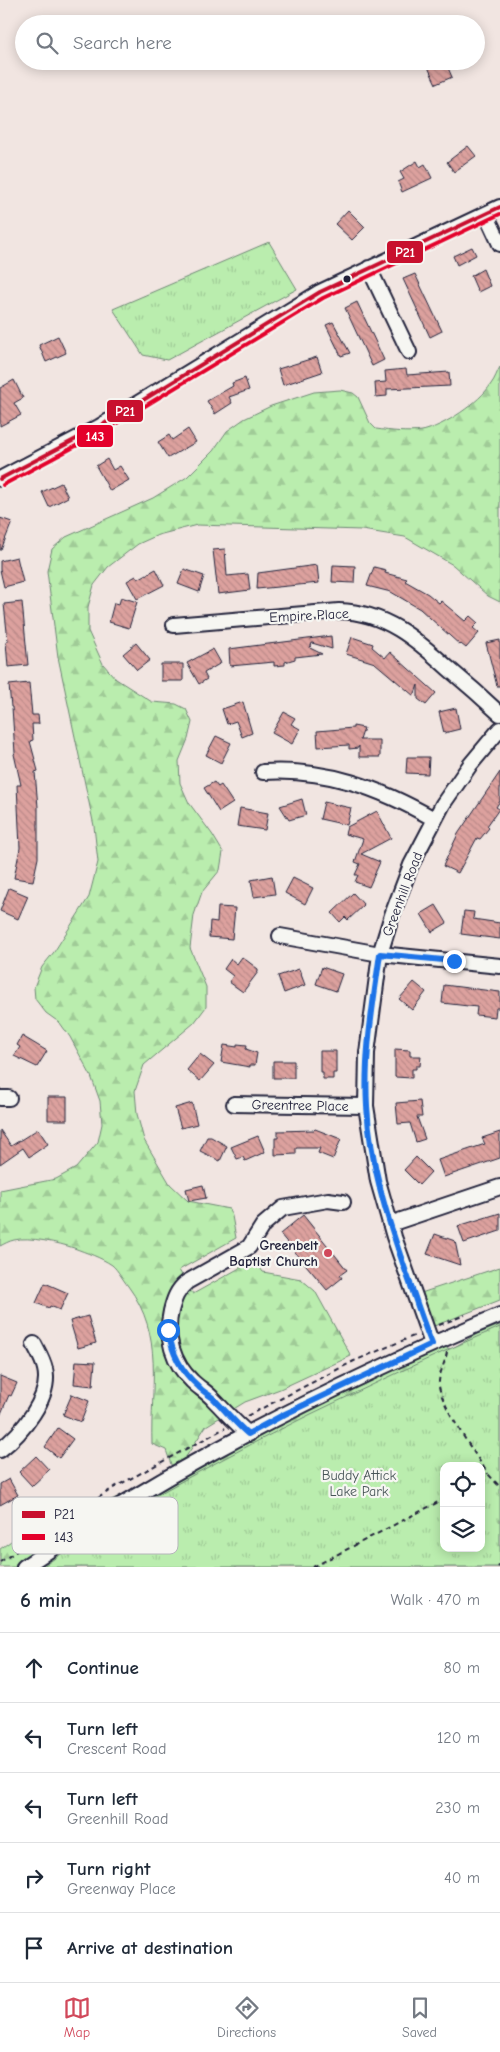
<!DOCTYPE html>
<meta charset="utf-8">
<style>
:root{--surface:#fff;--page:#f6f6f7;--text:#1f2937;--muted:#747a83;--line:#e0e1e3;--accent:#d1495b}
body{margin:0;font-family:"Comic Neue",sans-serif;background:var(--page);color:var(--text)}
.controls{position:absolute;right:15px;bottom:15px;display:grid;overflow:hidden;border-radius:10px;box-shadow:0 2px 12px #0003}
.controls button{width:45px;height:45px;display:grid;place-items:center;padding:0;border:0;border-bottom:1px solid var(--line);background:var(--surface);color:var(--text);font:25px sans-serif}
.stop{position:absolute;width:15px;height:15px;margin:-11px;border:4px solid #1a73e8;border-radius:50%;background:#fff}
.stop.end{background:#1a73e8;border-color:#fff;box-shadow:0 1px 5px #0008}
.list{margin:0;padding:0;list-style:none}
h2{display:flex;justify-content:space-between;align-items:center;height:65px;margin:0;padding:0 20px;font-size:21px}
h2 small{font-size:16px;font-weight:400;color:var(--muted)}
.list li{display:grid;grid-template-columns:32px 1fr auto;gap:15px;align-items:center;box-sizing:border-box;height:70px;padding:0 20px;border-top:1px solid var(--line)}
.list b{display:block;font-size:19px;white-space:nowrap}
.list p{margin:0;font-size:16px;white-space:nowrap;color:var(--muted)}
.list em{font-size:16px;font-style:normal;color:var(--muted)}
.icon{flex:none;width:28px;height:28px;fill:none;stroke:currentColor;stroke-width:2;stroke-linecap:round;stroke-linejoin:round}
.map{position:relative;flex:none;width:500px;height:1567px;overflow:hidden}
.search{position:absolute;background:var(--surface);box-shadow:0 2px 12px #0003;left:15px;right:15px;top:15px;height:55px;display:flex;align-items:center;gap:12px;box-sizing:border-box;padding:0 18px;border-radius:28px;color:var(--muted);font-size:19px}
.sheet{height:415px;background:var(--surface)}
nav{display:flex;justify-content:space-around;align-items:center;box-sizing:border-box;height:70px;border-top:1px solid var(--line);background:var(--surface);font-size:14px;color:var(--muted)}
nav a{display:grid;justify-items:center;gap:2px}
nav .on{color:var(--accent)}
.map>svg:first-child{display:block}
.forest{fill:url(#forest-firs);stroke:#6e8874;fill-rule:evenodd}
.park{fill:url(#park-tufts);stroke:#6e8874;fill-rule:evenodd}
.building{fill:url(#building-back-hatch);stroke:#22223b}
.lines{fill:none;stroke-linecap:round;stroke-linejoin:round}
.minor-casing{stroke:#22223b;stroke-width:18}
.path{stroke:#22223b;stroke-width:2;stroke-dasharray:5 4;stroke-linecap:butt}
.minor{stroke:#f6f6f2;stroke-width:14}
.bus-1-casing{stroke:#f6f6f2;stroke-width:8}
.bus-2-casing{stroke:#f6f6f2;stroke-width:8}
.bus-1{stroke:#c8102e;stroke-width:4}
.bus-2{stroke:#e4002b;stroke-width:4}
.route{stroke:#1a73e8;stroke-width:6}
.bus-dot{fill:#22223b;stroke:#f6f6f2;stroke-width:2}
.poi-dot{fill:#d1495b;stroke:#f6f6f2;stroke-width:2}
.labels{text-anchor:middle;stroke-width:4.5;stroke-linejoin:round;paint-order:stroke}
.street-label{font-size:14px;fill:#22223b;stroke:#f6f6f2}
.poi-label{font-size:14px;font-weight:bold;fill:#22223b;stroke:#f6f6f2;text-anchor:end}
.park-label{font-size:14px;fill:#485558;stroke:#f6f6f2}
.key{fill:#f6f6f2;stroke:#b6b6bb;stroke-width:1}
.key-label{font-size:14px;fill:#22223b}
.line-badge{stroke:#f6f6f2;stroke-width:2}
.badge-label{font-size:14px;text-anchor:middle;font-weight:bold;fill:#fff}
</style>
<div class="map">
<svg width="500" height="1567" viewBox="0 0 500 1567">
<defs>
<pattern id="forest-firs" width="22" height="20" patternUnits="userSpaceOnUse" patternTransform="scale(1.25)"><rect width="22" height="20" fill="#baedae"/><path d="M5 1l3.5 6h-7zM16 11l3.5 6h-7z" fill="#a0cb97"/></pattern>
<pattern id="park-tufts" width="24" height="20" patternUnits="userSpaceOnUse" patternTransform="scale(1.25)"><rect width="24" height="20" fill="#baedae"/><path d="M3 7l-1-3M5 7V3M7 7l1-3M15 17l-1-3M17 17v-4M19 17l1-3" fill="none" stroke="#a0cb97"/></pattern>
<pattern id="building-back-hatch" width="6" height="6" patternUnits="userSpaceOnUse" patternTransform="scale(1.25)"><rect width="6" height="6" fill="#dca19e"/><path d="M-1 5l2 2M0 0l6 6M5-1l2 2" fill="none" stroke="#bc8a89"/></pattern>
</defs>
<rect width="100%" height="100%" fill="#f1e5e1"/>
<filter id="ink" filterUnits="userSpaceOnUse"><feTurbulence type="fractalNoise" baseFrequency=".02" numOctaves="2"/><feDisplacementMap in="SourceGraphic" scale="10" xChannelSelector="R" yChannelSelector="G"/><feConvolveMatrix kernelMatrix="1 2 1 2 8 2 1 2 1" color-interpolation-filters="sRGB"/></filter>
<g filter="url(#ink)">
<path class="forest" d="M500 367V602L488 596 453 565 405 537 362 530 197 525 158 535 138 544 108 567 94 585 88 607V631L103 664 116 679 152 702 176 704 186 709 192 722 188 739 179 761 180 783 189 803 212 834 223 852 220 870 202 892 194 915 190 948 206 987V1007L194 1023 144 1065 135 1091 137 1114 144 1140 170 1184 188 1201 229 1209 232 1216 236 1238 179 1270 193 1294 254 1260 263 1272 301 1279 315 1291 351 1356 280 1389 245 1402 206 1426 180 1466 432 1344 451 1349 477 1334 500 1325V1567H0V1549L28 1529 41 1534 173 1470 166 1450 152 1444C150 1387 165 1336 128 1286 123 1280 118 1270 112 1265 100 1257 87 1253 74 1248 59 1243 29 1236 14 1240 9 1241 4 1244 0 1246V1190L56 1179 76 1168 98 1142 102 1124 100 1101 91 1076 70 1037 60 1023 46 1013 35 999 34 987 42 967 54 952 89 897 98 862 94 826 58 657 47 571 52 549 66 537 153 498 187 477 213 451 227 431 244 419 271 406 314 392 340 390 353 393 358 397 370 423 376 429C391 431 407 433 422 431 443 427 480 402 491 384 495 379 497 372 500 367ZM444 1466H481V1548H444Z
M500 1267V1300L434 1326 421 1293Z"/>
<path class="park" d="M269 242 297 289 167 360 143 355 113 309Z
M500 1327V1567H42C127 1508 219 1460 311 1414 374 1384 436 1354 500 1327ZM444 1466H481V1548H444Z"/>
<path class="building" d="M425 61H445L452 77 436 84Z
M468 146 476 156 454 172 447 162Z
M417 161 420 167 425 164 432 178 402 192 398 182 404 179 400 172Z
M348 210 365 227 352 240 335 224Z
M472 247 476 255 457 265 453 256Z
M483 269 490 286 478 292 471 276Z
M415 274 442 331 430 337 403 279Z
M357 302 384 360 372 366 345 308Z
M333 322 350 353 341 356 326 325Z
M58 336 66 353 46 362 39 345Z
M317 357 322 372 283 385 278 369Z
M406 369 407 375 449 372 450 386 387 389V396L376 397 375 383 386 382 385 371Z
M245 378 249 390 229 397 232 403 215 414 207 401 233 386 232 383Z
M14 380 23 398 14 403 21 415 0 426V388Z
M188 429 196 442 168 458 158 442 169 435 172 440Z
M107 459 113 470 120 466 129 480 110 491 96 466Z
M61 483 68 497 49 507 42 492Z
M0 518 12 522 1 550H0Z
M225 549 227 576 248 574 250 590 218 594 213 550Z
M17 557 23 582 4 587 0 570V561Z
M317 565 319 583 257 589 258 573Z
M333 565 355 566 354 583 332 582Z
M374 567 386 570 385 573 407 579 405 581 428 594 439 603 441 601 465 621 470 616 478 623 473 628 479 633 466 648 461 644 460 645 420 609 391 592 367 586Z
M156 569 164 585 137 599 127 581 136 576 138 579Z
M184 569 204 576 199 592 178 584Z
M121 597 137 602 129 628 109 622 114 603 119 604Z
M22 602 28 665 8 667 6 642 8 641 4 604Z
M331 636 332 649 312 643 310 648 322 654 295 657V659L285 662V665L274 666V662L230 666 229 649Z
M352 637 373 644 372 647 385 658 390 652 436 693 426 705 418 699V685L414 696 375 663 346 654Z
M500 640V686H497L486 643Z
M136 643 150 660 137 670 123 654Z
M213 649 221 663 204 673 207 679 199 684 187 663Z
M161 664H183V681H161Z
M29 683 32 715H38L39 724H32L33 740 30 741 38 771 35 772 38 807V858L33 881 14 878 20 848 17 785H21L14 754 15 753 12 707H11L9 685Z
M243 702 252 733 242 737 236 721 227 724 222 709Z
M456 708 460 729 444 733 439 712Z
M284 712 295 718 291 724 300 729 292 744 272 733Z
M353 726 364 728 360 740H380V757H359V746L358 748 349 749V745L318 747 317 731 353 728Z
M216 736 231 743 221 763 206 755Z
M407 757H429L428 774 406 773Z
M500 772V801L496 807 499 809 487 826 489 828 480 839 477 838 458 873 443 866 458 834Z
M214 782 218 787 221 785 233 803 219 812 204 788Z
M302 799 306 815 289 820 280 806Z
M324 802 351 808 347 825 320 819Z
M240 808 268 813 265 830 237 826Z
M377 811 391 838 361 854 380 862 369 887 355 882 358 875H355L360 864 355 862 363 839 345 834 347 827Z
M272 876 275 894 254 897 251 880Z
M293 878 313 888 305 904 285 893Z
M9 888 28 896 18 919 0 911Z
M353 893 364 905 348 920 345 917 340 922 332 913Z
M436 905 447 923 432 932 421 914Z
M218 907 235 908 232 939 209 937 210 921 217 922Z
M464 911 474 912 473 919 500 923V939L461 934Z
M242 957 258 969V972L243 992 229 982 233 976 224 969 231 959 237 964Z
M322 967 342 974 336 991 316 984Z
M299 969 305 985 284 993 278 976Z
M414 982 426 992 412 1010 399 999Z
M444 985 500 992V1006L499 1008H496L495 1017 476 1015 477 1007 442 1003Z
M22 1036 47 1051 37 1067 14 1056 20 1047 17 1045Z
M237 1044 247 1045 246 1049 257 1053 255 1065H250V1067L221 1062 224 1045 237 1047Z
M395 1049 410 1050V1056H421L420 1066H416V1069H412V1078L395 1077Z
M320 1051H336V1073H333V1079H323V1072H320Z
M200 1054 214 1065 200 1081 187 1070Z
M273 1061H294V1078H273Z
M48 1097H67V1120H48Z
M420 1101 422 1117H417L425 1139 416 1142 410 1123 398 1124 396 1103Z
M192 1103 197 1124 181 1128 175 1108Z
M38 1129 48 1144 29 1157 23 1148 0 1164V1130L11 1146Z
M315 1129 341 1139 333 1159 318 1153 320 1148H296V1154L275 1155V1138H278V1131L314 1130Z
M500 1132V1158L444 1177 438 1160 485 1144 482 1138Z
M258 1136 265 1152 245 1161 243 1157 237 1159 231 1147Z
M207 1137H211L227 1146 220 1161 200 1151Z
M416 1157 431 1172 419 1185 404 1170Z
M203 1185 206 1198 189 1201 186 1189Z
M500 1213V1231L464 1243 458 1226Z
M303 1215 347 1270 340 1275 342 1278 327 1290 280 1234Z
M435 1234 455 1241 460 1265 427 1254Z
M45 1283 68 1293 60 1310 50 1306 49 1308 36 1303Z
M88 1316 96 1343 78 1348 70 1321Z
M76 1361 95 1362 93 1386 74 1384Z
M0 1376 17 1383 11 1396 9 1395 0 1416Z
M72 1394 89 1401 81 1422 63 1415Z
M58 1428 73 1439 59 1458 45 1447Z
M36 1456 49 1470 32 1486 19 1472Z
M9 1479 18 1495 0 1505V1484Z"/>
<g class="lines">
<defs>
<path id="minor" d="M486 214 500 244
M369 268 409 352
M0 479 99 427 320 292 500 207
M174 625 339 611C385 612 416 639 448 668 466 683 483 698 500 714
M263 772C326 768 380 788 434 819
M280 936 380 954 500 966
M0 1098H9
M234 1104 366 1106
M390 1224 500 1187
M432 1344 394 1237 378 1181 366 1106 367 1053 380 954 392 915 411 865 443 804 470 765 500 729
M249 1434C235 1423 225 1411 213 1399 207 1392 199 1388 192 1381 173 1363 165 1337 171 1311 174 1299 177 1290 187 1282L249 1247 263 1225 283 1208 328 1200 343 1202
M0 1450C21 1434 52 1397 45 1369 43 1360 38 1352 34 1344
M24 1567C173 1466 335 1384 500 1315"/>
</defs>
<use href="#minor" class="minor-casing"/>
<path class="path" d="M439 1325 465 1315
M447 1352C445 1364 438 1374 439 1386 442 1407 476 1455 488 1474
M247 1416 354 1361 416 1335
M481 1478 488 1474 500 1487
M0 1562 115 1487 225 1428
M313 1567 444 1499
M498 1567 500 1565"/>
<use href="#minor" class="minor"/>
<defs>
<path id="bus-1" d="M0 479 99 427 320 292 500 207"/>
<path id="bus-2" d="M3 485 102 432 323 298 500 214"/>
</defs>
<use href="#bus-1" class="bus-1-casing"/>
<use href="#bus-2" class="bus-2-casing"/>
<use href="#bus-1" class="bus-1"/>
<use href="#bus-2" class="bus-2"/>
</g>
</g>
<g class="lines" filter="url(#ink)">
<path class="route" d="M168 1330C172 1353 180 1370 198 1386 202 1391 208 1394 213 1398 225 1410 235 1423 248 1434L285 1414 432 1344C422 1321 415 1296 406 1272 387 1218 370 1163 367 1106 364 1055 373 1004 380 954L454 961"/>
</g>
<circle class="bus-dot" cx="347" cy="279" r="4.5"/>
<circle class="poi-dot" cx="328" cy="1253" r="5"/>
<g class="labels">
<g class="street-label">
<text transform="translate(309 615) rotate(-3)" y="5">Empire Place</text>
<text transform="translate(402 894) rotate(-69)" y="5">Greenhill Road</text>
<text transform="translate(300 1105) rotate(1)" y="5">Greentree Place</text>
</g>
<g class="poi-label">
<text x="318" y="1250">Greenbelt<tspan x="318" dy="16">Baptist Church</tspan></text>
</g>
<g class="park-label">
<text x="359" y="1480">Buddy Attick<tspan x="359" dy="16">Lake Park</tspan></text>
</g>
</g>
<rect x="12" y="1497" width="166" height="57" rx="8" class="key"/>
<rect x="22" y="1511" width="23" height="7" fill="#c8102e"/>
<rect x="22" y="1534" width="23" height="6" fill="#e4002b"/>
<g class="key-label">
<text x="54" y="1519">P21</text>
<text x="54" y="1542">143</text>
</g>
<g class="line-badge">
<rect x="386" y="240" width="38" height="24" rx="5" fill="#c8102e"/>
<rect x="106" y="399" width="38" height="24" rx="5" fill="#c8102e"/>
<rect x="76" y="424" width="38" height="24" rx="5" fill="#e4002b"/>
</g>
<g class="badge-label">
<text x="405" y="257">P21</text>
<text x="125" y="416">P21</text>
<text x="95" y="441">143</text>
</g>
</svg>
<div class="controls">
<button><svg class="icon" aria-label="locate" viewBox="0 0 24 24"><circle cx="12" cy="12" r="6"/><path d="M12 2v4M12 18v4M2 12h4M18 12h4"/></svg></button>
<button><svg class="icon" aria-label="layers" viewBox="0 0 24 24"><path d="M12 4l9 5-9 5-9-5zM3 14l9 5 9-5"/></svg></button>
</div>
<div class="stop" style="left:168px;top:1330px"></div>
<div class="stop end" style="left:454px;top:961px"></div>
<div class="search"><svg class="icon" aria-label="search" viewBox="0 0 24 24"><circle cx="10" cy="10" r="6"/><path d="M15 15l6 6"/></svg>Search here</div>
</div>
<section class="sheet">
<h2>6 min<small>Walk · 470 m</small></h2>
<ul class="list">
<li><svg class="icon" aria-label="ahead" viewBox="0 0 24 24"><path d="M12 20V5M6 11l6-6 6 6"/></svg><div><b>Continue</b></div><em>80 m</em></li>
<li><svg class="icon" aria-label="left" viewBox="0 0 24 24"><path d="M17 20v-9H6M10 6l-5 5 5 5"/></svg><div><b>Turn left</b><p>Crescent Road</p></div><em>120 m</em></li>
<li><svg class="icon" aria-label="left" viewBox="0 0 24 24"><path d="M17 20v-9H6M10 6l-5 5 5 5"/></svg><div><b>Turn left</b><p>Greenhill Road</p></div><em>230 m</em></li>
<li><svg class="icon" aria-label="right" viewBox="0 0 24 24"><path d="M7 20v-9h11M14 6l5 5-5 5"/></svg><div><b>Turn right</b><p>Greenway Place</p></div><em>40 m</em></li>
<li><svg class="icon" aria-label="arrive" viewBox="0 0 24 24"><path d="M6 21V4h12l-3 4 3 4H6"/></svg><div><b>Arrive at destination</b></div></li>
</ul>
</section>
<nav>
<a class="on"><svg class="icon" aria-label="map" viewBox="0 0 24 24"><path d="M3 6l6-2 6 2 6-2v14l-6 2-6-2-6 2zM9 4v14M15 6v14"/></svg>Map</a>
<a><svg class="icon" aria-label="directions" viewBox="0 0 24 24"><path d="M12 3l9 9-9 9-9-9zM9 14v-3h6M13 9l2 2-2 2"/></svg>Directions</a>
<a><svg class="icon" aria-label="saved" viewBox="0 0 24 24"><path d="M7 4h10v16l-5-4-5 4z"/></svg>Saved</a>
</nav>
